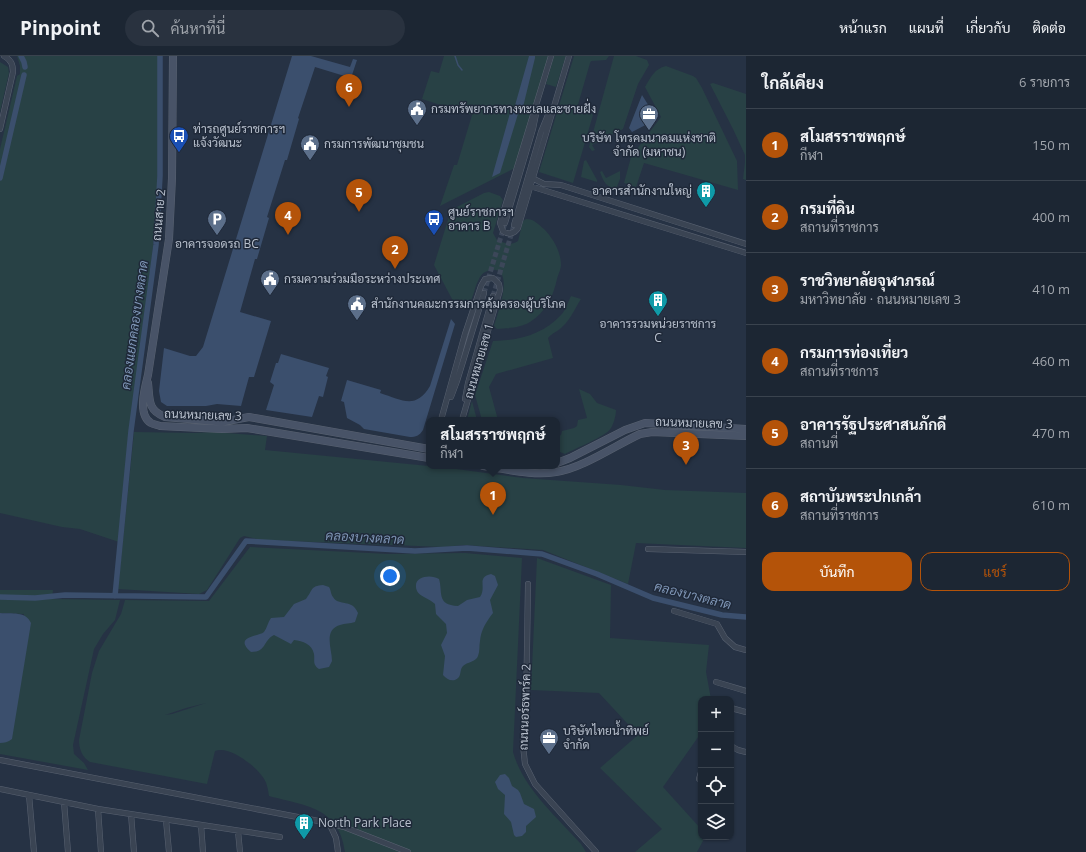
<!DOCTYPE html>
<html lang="th">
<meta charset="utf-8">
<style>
:root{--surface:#1c2633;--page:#29323f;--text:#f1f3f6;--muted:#a0a5ac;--line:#3a434e;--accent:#b45309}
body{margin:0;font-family:"Open Sans",Sarabun,sans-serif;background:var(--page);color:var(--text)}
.controls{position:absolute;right:12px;bottom:12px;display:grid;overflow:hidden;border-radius:8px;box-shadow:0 1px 3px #0004}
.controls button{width:36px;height:36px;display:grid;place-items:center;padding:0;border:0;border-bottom:1px solid var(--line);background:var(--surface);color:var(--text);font:20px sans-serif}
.you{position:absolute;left:390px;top:520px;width:14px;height:14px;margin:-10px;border:3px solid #fff;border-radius:50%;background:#1a73e8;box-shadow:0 0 0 6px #1a73e833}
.badge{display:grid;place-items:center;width:26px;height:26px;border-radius:50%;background:var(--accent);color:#fff;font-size:13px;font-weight:700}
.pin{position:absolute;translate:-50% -33px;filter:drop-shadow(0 1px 2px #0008)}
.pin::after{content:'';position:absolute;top:21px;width:14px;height:12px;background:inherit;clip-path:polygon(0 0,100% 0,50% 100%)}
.popup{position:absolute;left:426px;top:361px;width:134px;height:52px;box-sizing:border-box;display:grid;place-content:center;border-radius:8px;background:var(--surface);filter:drop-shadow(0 1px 3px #0005);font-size:13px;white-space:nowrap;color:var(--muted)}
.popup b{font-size:15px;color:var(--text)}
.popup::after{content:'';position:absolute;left:50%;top:100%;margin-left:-8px;border:8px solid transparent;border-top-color:var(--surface)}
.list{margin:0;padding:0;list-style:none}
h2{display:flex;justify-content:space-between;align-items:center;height:52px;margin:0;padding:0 16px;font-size:17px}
h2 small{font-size:13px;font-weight:400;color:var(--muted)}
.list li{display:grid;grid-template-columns:26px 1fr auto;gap:12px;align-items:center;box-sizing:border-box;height:72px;padding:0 16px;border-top:1px solid var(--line)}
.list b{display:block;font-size:15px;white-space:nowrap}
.list p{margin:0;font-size:13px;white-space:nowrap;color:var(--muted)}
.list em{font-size:13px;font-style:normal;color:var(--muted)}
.actions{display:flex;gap:8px;padding:12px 16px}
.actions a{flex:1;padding:9px 0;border:1px solid var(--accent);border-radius:12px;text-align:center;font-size:14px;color:var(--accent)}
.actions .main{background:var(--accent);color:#fff}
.icon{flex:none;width:22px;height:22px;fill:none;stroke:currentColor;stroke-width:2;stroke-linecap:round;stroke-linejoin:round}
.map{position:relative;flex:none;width:746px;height:796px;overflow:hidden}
header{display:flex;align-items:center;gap:24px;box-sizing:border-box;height:56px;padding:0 20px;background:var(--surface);border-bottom:1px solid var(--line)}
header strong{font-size:19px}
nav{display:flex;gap:22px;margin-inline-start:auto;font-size:14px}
.search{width:280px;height:36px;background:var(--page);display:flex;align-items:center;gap:10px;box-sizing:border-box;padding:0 14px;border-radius:22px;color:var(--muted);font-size:15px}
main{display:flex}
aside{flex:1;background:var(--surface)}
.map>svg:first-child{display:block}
.green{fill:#284145;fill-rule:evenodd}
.water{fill:#3b4f6d}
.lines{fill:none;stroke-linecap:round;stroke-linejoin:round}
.stream{stroke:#3b4f6d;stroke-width:1.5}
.canal{stroke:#3b4f6d;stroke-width:5.5}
.street-tunnel{stroke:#3c4759;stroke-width:5;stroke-dasharray:5 2.5;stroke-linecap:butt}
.street-casing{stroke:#596271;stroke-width:6}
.secondary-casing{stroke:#596271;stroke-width:8}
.street{stroke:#3a4453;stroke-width:5}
.secondary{stroke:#485367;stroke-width:7}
.labels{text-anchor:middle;stroke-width:3;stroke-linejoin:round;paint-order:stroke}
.poi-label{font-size:12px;fill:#b8c0cd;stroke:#1f2939;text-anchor:start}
.street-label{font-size:12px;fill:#b8c0cd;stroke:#1f2939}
.water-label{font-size:13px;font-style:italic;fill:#7e95b5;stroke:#1f2939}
</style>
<header>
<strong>Pinpoint</strong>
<div class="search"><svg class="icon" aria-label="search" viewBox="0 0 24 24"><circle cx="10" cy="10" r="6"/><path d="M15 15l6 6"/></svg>ค้นหาที่นี่</div>
<nav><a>หน้าแรก</a><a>แผนที่</a><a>เกี่ยวกับ</a><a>ติดต่อ</a></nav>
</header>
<main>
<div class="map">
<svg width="746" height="796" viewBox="0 0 746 796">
<rect width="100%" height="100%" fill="#263244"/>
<path class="green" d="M17 0H158L159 105 153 192 126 403 119 486 80 473 62 471 0 457V93L17 20 20 18V10Z
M444 0H549L515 112 440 150 454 109H457L472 59 422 43 431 15 439 17Z
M554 0H566L556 31 546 28Z
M574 0H609L606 4 591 5 590 7 577 52 591 57 593 59 573 127 539 116Z
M614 0H636L647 4 649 9 638 28 623 73 592 89 595 94 592 95 589 91Z
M0 6 8 11 9 17 0 56Z
M666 10 693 20 696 22 702 32 737 105 738 134 644 107 636 131 624 127 631 101 661 61 645 31C651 21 654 13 666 10Z
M713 27 746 38V124L743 123 745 106V99L733 73 710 28Z
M586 104 597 124V126L581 121 584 105Z
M602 115 606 122 620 115V123L616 133C605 130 604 126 600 116Z
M489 136 500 140 503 144 493 177 497 184C504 187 511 190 518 185L523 165 526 163C534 163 538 168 544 173 553 182 561 196 561 209 561 213 558 219 557 223 553 241 546 256 530 266 520 272 508 272 497 273L494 270C497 259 516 211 491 214 485 215 481 218 479 223 475 230 474 239 470 247 463 251 457 249 452 243L434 209 451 154 484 137Z
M571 240 581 243C575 252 571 263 563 270 559 275 552 277 548 282L553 302 496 318 489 331 498 364H482L475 339 493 285C518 285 544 278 561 259 566 254 568 246 571 240Z
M579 333 590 338 597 347 616 354C616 359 614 367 611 372 607 380 574 393 565 398L560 396 557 381 561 379 562 375 574 372 577 370 578 364 587 362Z
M472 345 477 364H467Z
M134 376 194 377 213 376 267 380 265 394 449 412 523 422 621 429 665 434 746 437V492L636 487 628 528 543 494 464 489 444 491 261 484 244 480 240 482 207 534 199 538 118 533Z
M250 491 389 498 465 497 522 502 513 696C523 732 556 760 581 788L586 796H345C339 751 306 750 269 740 268 733 267 726 262 720 254 709 229 689 215 695L207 728 90 706C82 701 79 693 79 684L92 617 99 595 121 558 125 544 209 545ZM206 647 172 658 165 659 186 652Z
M537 502 611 529 610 582 709 589 706 616 711 643H701V677L663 731 701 773V781H705L697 796H635L662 773 600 712 638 679 599 637 531 634Z
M0 534H53L52 543 120 544 115 564 103 578 94 593 73 689 74 698 84 707 88 714 0 698V687H2L24 558 0 557Z"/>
<path class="water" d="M292 0H311L350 11 353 3 357 4 351 22 315 11 298 62 299 63 287 104H285L267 161 269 162 257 203H255L240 256 271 265 254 321H249L241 350 217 348 206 350H167L161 346 159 335 164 292 190 300H196L203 291Z
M529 0H535V2L522 55 518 58 500 117 492 121 510 57 514 53Z
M642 39 657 63 632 76 629 72Z
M451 263 455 268 423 374C419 380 416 381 410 381L364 373 360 369 347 362 344 346 341 345 347 324 381 334 380 337C402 344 416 354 430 330Z
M281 298 329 312 326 320 328 321 323 341 319 340 312 361 266 354 274 329 270 326 276 307H278Z
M491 518 495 520 498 529 490 544 493 557C486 566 481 574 480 585 479 590 480 595 478 600 476 606 467 606 463 610 460 613 461 618 459 621 454 627 447 624 443 619L445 600 441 589 447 577 446 568 436 558 435 548C430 543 419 540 417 535 411 520 431 518 439 523 443 536 436 549 458 550L467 544 480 541C487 531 476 521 491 518Z
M323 529 329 531C331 534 331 539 333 541 339 551 352 542 358 557L355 566C350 568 345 567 340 569 323 574 332 593 332 605L329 611 319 613C312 608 315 605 314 598 312 588 303 585 294 584L291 588 274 579C263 584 267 596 251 596 233 580 258 581 264 576 267 572 268 566 271 562L284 561 294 548 306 543C313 534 310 530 323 529Z
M0 557C12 558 26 555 31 567L12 683C8 686 4 687 0 687Z
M505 718 509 722 512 730 518 734 520 737 524 748 534 753 536 761 526 770V776L522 780 516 781 514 779 511 766 504 758 505 739 498 733 495 726 500 719Z"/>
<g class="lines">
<path class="stream" d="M455 0 458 9 462 14"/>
<path class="canal" d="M21 0 24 6 25 11
M0 122 24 19
M115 540 131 375 156 189 160 120V0
M0 541 35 542 65 539 206 541 246 485 415 495 467 492 542 498 597 518 653 542 722 559 746 561"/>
<path class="street-tunnel" d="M484 237 505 167
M493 240 514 169"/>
<defs>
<path id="street" d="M551 0 500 167 503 175C508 179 514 178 518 172L569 0
M0 73 13 16C13 8 11 4 4 0
M532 122 544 128 561 129 746 188
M530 130 746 197
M505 167 533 73 536 58
M514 169 541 76 548 59
M451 341 457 325 484 237
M465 343 468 327 493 240
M441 364 465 278 481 230 485 223 493 222 499 228 500 234 462 364
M648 493 746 496
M528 528 526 656 523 689 525 708 535 728 596 796
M674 555 717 568 725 582 735 591 746 594
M716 626 746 635
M731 652 746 656
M731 690 738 694 746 696
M0 704 329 767 344 771 408 796
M699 723 701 716
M0 733 98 753 280 781
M29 739 34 796
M64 746 68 796
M98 753 101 796
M131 758 134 796
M166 764 169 796
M329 767 336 782 338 796
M201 769 203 796
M238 775 240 796"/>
<path id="secondary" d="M173 0 172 122 169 183 148 319C145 331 137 359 151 367 153 368 157 369 160 370L222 373 247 372 429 402
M148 327C150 343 147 354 165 361L222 366 249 361 429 393
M557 407 570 402 625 374 645 367 746 373
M483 410C507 413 532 420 556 416 583 412 616 389 640 378L652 376 746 380"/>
</defs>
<use href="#street" class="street-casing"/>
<use href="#secondary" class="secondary-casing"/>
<use href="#street" class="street"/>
<use href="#secondary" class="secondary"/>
</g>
<defs>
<symbol id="civic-pin" viewBox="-11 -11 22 30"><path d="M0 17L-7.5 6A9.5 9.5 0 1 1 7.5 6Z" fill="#5c6f8a" stroke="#1f2939"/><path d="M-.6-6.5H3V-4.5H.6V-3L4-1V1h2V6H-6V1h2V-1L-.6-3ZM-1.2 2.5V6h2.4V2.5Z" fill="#fff"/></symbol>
<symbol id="office-pin" viewBox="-11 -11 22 30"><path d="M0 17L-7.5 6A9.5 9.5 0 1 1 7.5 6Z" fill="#5c6f8a" stroke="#1f2939"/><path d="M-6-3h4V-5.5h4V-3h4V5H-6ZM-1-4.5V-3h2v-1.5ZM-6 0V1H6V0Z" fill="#fff"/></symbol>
<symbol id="bus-pin" viewBox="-11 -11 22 30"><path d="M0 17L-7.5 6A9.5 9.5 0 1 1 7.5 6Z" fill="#1a4fb4" stroke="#1f2939"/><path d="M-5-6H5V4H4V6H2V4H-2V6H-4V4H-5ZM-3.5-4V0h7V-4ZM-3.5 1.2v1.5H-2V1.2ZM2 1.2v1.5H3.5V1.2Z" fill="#fff"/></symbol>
<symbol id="building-pin" viewBox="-11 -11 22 30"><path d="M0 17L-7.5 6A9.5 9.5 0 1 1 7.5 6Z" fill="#0f9aa8" stroke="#1f2939"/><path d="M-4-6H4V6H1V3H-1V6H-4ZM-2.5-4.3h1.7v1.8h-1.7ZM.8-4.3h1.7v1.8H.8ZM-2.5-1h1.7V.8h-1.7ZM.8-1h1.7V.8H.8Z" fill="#fff"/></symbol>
<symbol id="parking-pin" viewBox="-11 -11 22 30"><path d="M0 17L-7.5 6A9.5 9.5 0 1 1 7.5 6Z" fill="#5c6f8a" stroke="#1f2939"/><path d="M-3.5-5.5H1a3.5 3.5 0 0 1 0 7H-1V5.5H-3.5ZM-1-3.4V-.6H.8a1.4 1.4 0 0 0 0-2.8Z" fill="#fff"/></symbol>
</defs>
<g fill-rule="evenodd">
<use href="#civic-pin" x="406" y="42" width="22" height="30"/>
<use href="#office-pin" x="638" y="47" width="22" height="30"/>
<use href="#bus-pin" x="168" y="69" width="22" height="30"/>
<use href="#civic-pin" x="299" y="77" width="22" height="30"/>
<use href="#building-pin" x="695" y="124" width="22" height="30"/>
<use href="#parking-pin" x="206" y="152" width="22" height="30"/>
<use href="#bus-pin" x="423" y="152" width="22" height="30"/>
<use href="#civic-pin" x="259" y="212" width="22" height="30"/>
<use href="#building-pin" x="647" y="233" width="22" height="30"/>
<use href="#civic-pin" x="346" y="237" width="22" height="30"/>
<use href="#office-pin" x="538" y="671" width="22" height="30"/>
<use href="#building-pin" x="293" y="756" width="22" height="30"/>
</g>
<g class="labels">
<g class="poi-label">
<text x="431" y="57">กรมทรัพยากรทางทะเลและชายฝั่ง</text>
<text x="193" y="77">ท่ารถศูนย์ราชการฯ<tspan x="193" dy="14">แจ้งวัฒนะ</tspan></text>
<text x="649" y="86" text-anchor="middle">บริษัท โทรคมนาคมแห่งชาติ<tspan x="649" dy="14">จำกัด (มหาชน)</tspan></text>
<text x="324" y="92">กรมการพัฒนาชุมชน</text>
<text x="692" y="139" text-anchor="end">อาคารสำนักงานใหญ่</text>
<text x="448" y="160">ศูนย์ราชการฯ<tspan x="448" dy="14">อาคาร B</tspan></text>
<text x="217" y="192" text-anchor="middle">อาคารจอดรถ BC</text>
<text x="284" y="227">กรมความร่วมมือระหว่างประเทศ</text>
<text x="371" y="252">สำนักงานคณะกรรมการคุ้มครองผู้บริโภค</text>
<text x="658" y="272" text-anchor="middle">อาคารรวมหน่วยราชการ<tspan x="658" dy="14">C</tspan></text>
<text x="563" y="679">บริษัทไทยน้ำทิพย์<tspan x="563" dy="14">จำกัด</tspan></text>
<text x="318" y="771">North Park Place</text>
</g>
<g class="street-label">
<text transform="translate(159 159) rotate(-85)" y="4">ถนนสาย 2</text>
<text transform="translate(479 305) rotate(-74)" y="4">ถนนหมายเลข 1</text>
<text transform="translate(203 359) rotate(2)" y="4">ถนนหมายเลข 3</text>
<text transform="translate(694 367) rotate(2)" y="4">ถนนหมายเลข 3</text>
<text transform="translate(525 651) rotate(-88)" y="4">ถนนนอร์ธพาร์ค 2</text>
</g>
<g class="water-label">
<text transform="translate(134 269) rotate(-82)" y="5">คลองแยกคลองบางตลาด</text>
<text transform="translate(365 481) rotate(3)" y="5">คลองบางตลาด</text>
<text transform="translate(693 539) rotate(14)" y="5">คลองบางตลาด</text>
</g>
</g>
</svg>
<div class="controls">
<button>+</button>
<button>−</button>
<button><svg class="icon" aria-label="locate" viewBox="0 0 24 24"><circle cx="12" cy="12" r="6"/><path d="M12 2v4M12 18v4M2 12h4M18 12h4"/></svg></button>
<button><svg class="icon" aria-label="layers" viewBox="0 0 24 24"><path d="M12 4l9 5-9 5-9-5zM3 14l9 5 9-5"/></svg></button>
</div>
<div class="you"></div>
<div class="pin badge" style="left:493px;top:459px">1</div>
<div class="popup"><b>สโมสรราชพฤกษ์</b>กีฬา</div>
<div class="pin badge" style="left:395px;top:213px">2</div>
<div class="pin badge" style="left:686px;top:409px">3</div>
<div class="pin badge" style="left:288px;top:179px">4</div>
<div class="pin badge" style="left:359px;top:156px">5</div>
<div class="pin badge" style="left:349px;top:51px">6</div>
</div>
<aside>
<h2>ใกล้เคียง<small>6 รายการ</small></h2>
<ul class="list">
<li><span class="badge">1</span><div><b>สโมสรราชพฤกษ์</b><p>กีฬา</p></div><em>150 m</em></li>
<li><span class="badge">2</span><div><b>กรมที่ดิน</b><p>สถานที่ราชการ</p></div><em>400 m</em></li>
<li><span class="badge">3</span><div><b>ราชวิทยาลัยจุฬาภรณ์</b><p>มหาวิทยาลัย · ถนนหมายเลข 3</p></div><em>410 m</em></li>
<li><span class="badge">4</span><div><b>กรมการท่องเที่ยว</b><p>สถานที่ราชการ</p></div><em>460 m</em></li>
<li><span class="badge">5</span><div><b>อาคารรัฐประศาสนภักดี</b><p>สถานที่</p></div><em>470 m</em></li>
<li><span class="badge">6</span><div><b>สถาบันพระปกเกล้า</b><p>สถานที่ราชการ</p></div><em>610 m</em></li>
</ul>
<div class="actions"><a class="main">บันทึก</a><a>แชร์</a></div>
</aside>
</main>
